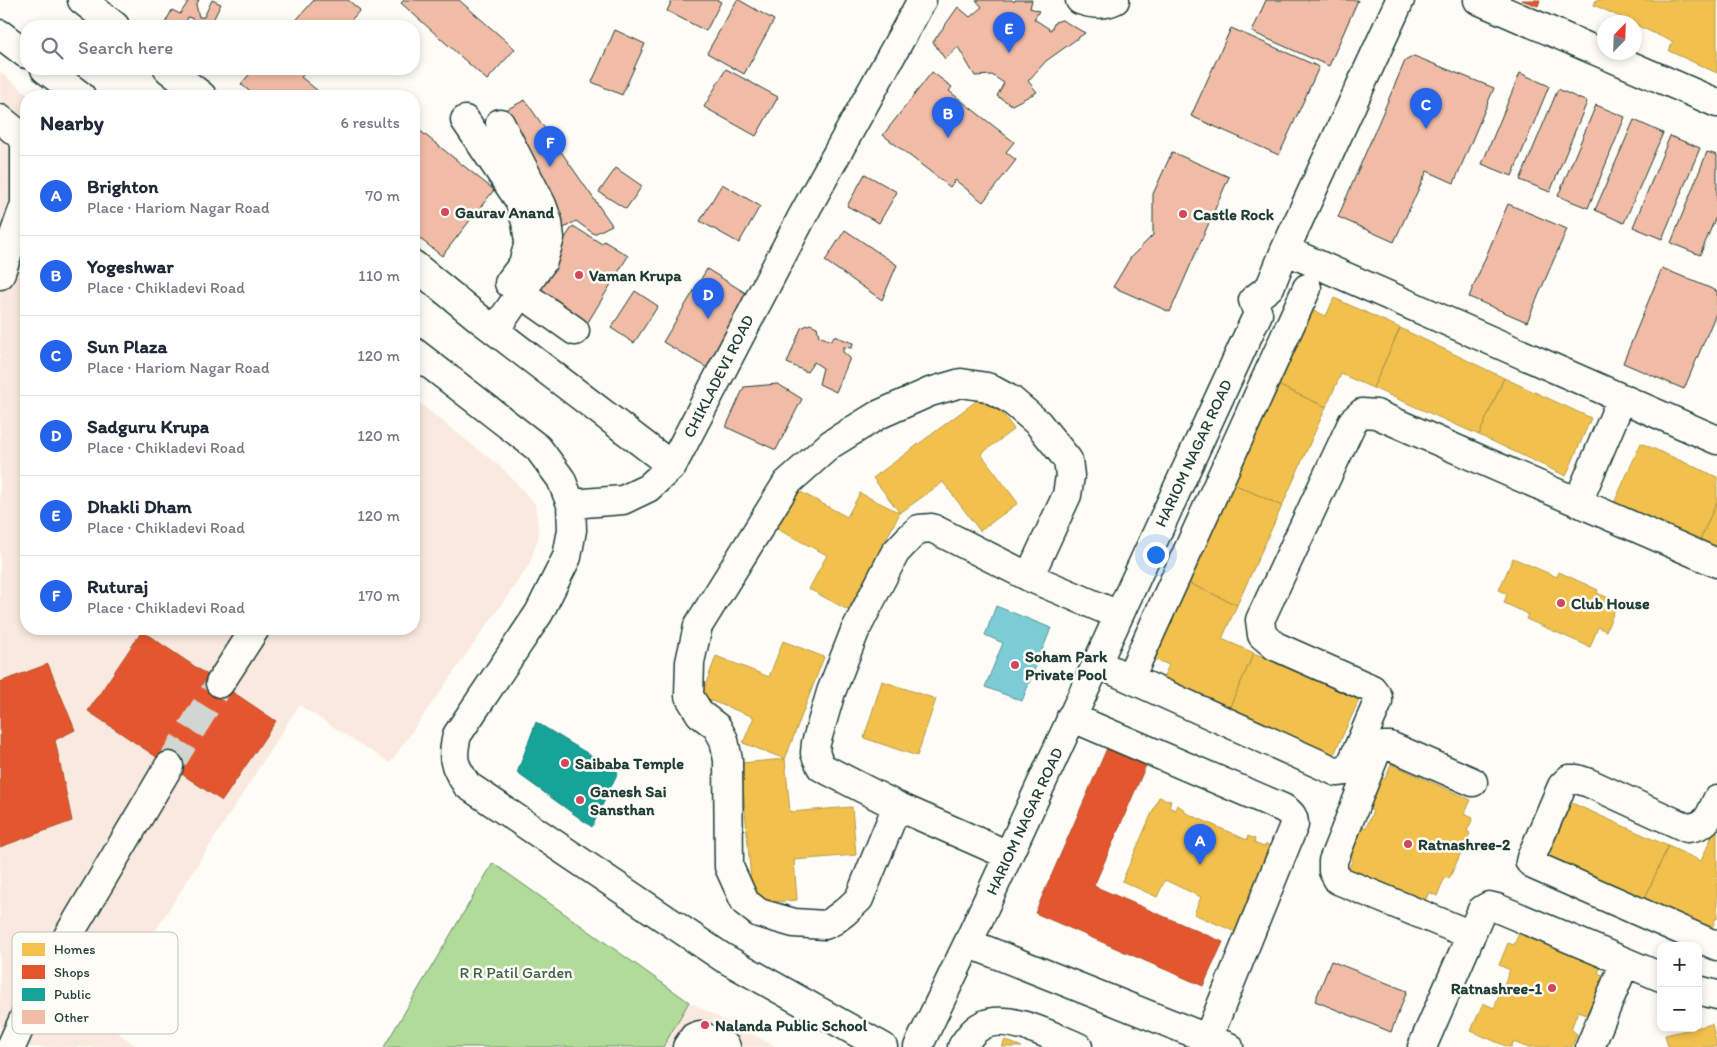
<!DOCTYPE html>
<meta charset="utf-8">
<style>
:root{--surface:#fff;--page:#f2f2f3;--text:#1f2937;--muted:#747a83;--line:#e0e1e3;--accent:#2563eb}
body{margin:0;font-family:Itim,sans-serif;background:var(--page);color:var(--text)}
.controls{position:absolute;right:15px;bottom:15px;display:grid;overflow:hidden;border-radius:10px;box-shadow:0 2px 8px #0003}
.controls button{width:45px;height:45px;display:grid;place-items:center;padding:0;border:0;border-bottom:1px solid var(--line);background:var(--surface);color:var(--text);font:25px sans-serif}
.compass{position:absolute;left:1597px;top:15px;width:45px;height:45px;border-radius:50%;background:var(--surface);box-shadow:0 2px 8px #0003;rotate:23deg}
.you{position:absolute;left:1155px;top:554px;width:18px;height:18px;margin:-12px;border:4px solid #fff;border-radius:50%;background:#1a73e8;box-shadow:0 0 0 8px #1a73e833}
.badge{display:grid;place-items:center;width:32px;height:32px;border-radius:50%;background:var(--accent);color:#fff;font-size:16px;font-weight:700}
.pin{position:absolute;translate:-50% -41px;filter:drop-shadow(0 1px 2px #0008)}
.pin::after{content:'';position:absolute;top:26px;width:18px;height:15px;background:inherit;clip-path:polygon(0 0,100% 0,50% 100%)}
.list{margin:0;padding:0;list-style:none}
h2{display:flex;justify-content:space-between;align-items:center;height:65px;margin:0;padding:0 20px;font-size:21px}
h2 small{font-size:16px;font-weight:400;color:var(--muted)}
.list li{display:grid;grid-template-columns:32px 1fr auto;gap:15px;align-items:center;box-sizing:border-box;height:80px;padding:0 20px;border-top:1px solid var(--line)}
.list b{display:block;font-size:19px;white-space:nowrap}
.list p{margin:0;font-size:16px;white-space:nowrap;color:var(--muted)}
.list em{font-size:16px;font-style:normal;color:var(--muted)}
.icon{flex:none;width:28px;height:28px;fill:none;stroke:currentColor;stroke-width:2;stroke-linecap:round;stroke-linejoin:round}
.map{position:relative;flex:none;width:1717px;height:1047px;overflow:hidden}
.search{position:absolute;background:var(--surface);box-shadow:0 2px 8px #0003;left:20px;top:20px;width:400px;height:55px;display:flex;align-items:center;gap:12px;box-sizing:border-box;padding:0 18px;border-radius:20px;color:var(--muted);font-size:19px}
.panel{position:absolute;background:var(--surface);box-shadow:0 2px 8px #0003;left:20px;top:90px;width:400px;height:545px;border-radius:20px}
.map>svg:first-child{display:block}
.built{fill:#f9e9de}
.green{fill:#b1db98;stroke:#688c66}
.water{fill:#7bccd5;stroke:#569395}
.homes{fill:#f2c14e;stroke:#b39946}
.shops{fill:#e4572e;stroke:#a94f30}
.public{fill:#17a398;stroke:#19847a}
.building{fill:#f1bca5;stroke:#1f3d34}
.lines{fill:none;stroke-linecap:round;stroke-linejoin:round}
.minor-tunnel{stroke:#d1d6d0;stroke-width:28;stroke-dasharray:28 14;stroke-linecap:butt}
.minor-casing{stroke:#1f3d34;stroke-width:31}
.minor{stroke:#fdfcf7;stroke-width:28}
.poi-dot{fill:#d1495b;stroke:#fdfcf7;stroke-width:2}
.labels{text-anchor:middle;stroke-width:5;stroke-linejoin:round;paint-order:stroke}
.poi-label{font-size:16px;font-weight:bold;fill:#1f3d34;stroke:#fdfcf7;text-anchor:start}
.street-label{font-size:16px;fill:#1f3d34;stroke:#fdfcf7}
.park-label{font-size:16px;fill:#3c5d48;stroke:#fdfcf7}
.key{fill:#fdfcf7;stroke:#bac3bc;stroke-width:1}
.key-label{font-size:14px;fill:#1f3d34}
</style>
<div class="map">
<svg width="1717" height="1047" viewBox="0 0 1717 1047">
<rect width="100%" height="100%" fill="#fdfcf7"/>
<filter id="ink" filterUnits="userSpaceOnUse"><feTurbulence type="fractalNoise" baseFrequency=".02" numOctaves="2"/><feDisplacementMap in="SourceGraphic" scale="10" xChannelSelector="R" yChannelSelector="G"/><feConvolveMatrix kernelMatrix="1 2 1 2 8 2 1 2 1" color-interpolation-filters="sRGB"/></filter>
<g filter="url(#ink)">
<path class="built" d="M0 72 30 96H26V629H414V399L504 470 535 504 539 535 529 565 390 763 299 705 99 1019 138 1047H0Z
M689 1002 777 1047H663Z"/>
<path class="green" d="M493 863 689 1002 663 1047H384Z"/>
<path class="water" d="M996 606 1051 628 1022 701 985 687 1003 643 985 635Z"/>
<path class="homes" d="M1596 0H1717V73L1669 51 1673 42 1634 24V22H1631L1594 5Z
M1334 298 1400 328 1373 388 1341 374 1326 407 1271 382 1305 307 1326 316Z
M1400 328 1504 378 1479 435 1373 388Z
M1504 378 1591 418 1566 476 1479 435Z
M1271 382 1326 407 1282 506 1227 481Z
M987 393 1014 429 981 454 1018 503 980 531 943 482 900 513 873 478Z
M1641 443 1717 477V502L1699 542 1614 503Z
M1227 481 1282 506 1237 605 1182 580Z
M797 490 847 517 860 493 900 513 848 610 809 589 827 555 777 529Z
M1717 502V550L1699 542Z
M1513 558 1557 577 1559 572 1598 590 1597 593 1618 602 1606 631 1598 627 1590 647 1526 619 1528 614 1504 603 1507 594 1499 590Z
M1182 580 1237 605 1222 639 1254 653 1227 713 1160 684 1169 665 1148 656Z
M783 641 824 657 785 759 743 743 754 717 701 697 716 656 769 677Z
M1254 653 1359 700 1331 761 1227 713Z
M882 681 936 699 917 756 864 738Z
M785 759 790 812 852 807 856 855 794 860 797 900 753 904 741 763Z
M1391 764 1471 800 1464 814 1473 818 1467 831 1470 833 1449 879 1445 877 1437 896 1429 892 1422 908 1346 874 1353 859 1346 856 1360 825 1366 828 1373 811 1367 808 1381 777 1385 779Z
M1159 797 1171 801 1169 807 1175 810 1177 805 1185 810 1184 812 1247 840 1248 836 1255 839 1254 843 1264 847 1266 844 1278 849 1240 934 1194 914 1201 897 1165 880 1157 897 1122 881Z
M1563 799 1668 846 1641 907 1536 860Z
M1716 827 1717 828V919L1716 918 1708 937 1641 907 1668 846 1701 861Z
M1520 931 1604 959 1598 973 1610 978 1595 997 1586 1015 1578 1011 1571 1029 1577 1034 1572 1047H1526L1513 1042 1511 1047H1508L1471 1031 1483 1003 1494 1008 1510 970 1499 965 1508 943 1514 945Z
M1712 1024 1717 1047H1668L1665 1035Z
M1005 1040 1022 1047H1002Z"/>
<path class="shops" d="M1521 0H1540L1538 6Z
M142 631 276 721 222 801 88 711Z
M48 664 75 730 55 740 72 821 0 847V682Z
M1108 746 1147 763 1094 886 1223 942 1203 986 1035 913Z"/>
<path class="public" d="M536 722 618 772 592 827 517 773Z"/>
<path class="building" d="M185 0H199L196 5 199 17H204L212 0 221 4 210 26H195L196 23 193 19 188 17 184 26H167L165 23 172 10 180 14 188 2Z
M314 0H348L360 10 346 26H291Z
M404 0H459L515 49 487 80 401 3Z
M672 0H717L721 2 706 31 667 11Z
M737 0H739L774 20 744 74 707 53Z
M976 0H1012L1014 2 1015 0H1032L1030 8 1039 11 1034 19 1051 30 1055 22 1062 20 1085 33 1046 61 1028 81 1037 92 1012 105 997 96 1004 83 992 75 975 76 958 47 945 59 933 42 958 7 970 17 982 7Z
M1266 0H1358L1329 66 1252 32Z
M1231 28 1319 67 1279 155 1191 116Z
M615 30 645 44 622 95 592 82Z
M1414 56 1494 88 1454 183 1427 171 1394 242 1338 217 1405 61Z
M254 69H309L301 77 324 96H255L241 84Z
M726 69 778 97 756 136 704 107Z
M932 72 952 87 949 91 1014 142 1006 152 1016 160 983 202 955 180 950 187 883 135Z
M1520 73 1549 86 1512 176 1482 164Z
M1558 89 1587 102 1550 192 1520 180Z
M525 100 612 225 594 234 576 221 562 229 500 113Z
M1596 105 1625 117 1588 208 1558 196Z
M1634 120 1663 133 1624 223 1595 210Z
M414 126 494 190 442 256 414 234Z
M1670 136 1700 148 1662 239 1633 227Z
M1172 152 1229 177 1170 312 1113 287 1131 257 1153 235V194Z
M1707 152 1717 155V214L1700 255 1671 243Z
M616 168 642 186 626 209 599 192Z
M865 174 897 192 879 223 847 206Z
M722 184 760 206 739 243 700 221Z
M1508 204 1567 229 1527 322 1469 297Z
M573 226 602 244 604 241 628 256 585 327 528 293Z
M845 230 897 265 882 300 825 261Z
M1662 268 1717 291V311L1684 389 1623 363Z
M707 269 752 297 709 369 663 342Z
M635 291 658 306 634 343 611 328Z
M810 324 817 327 819 336 831 341 834 336 853 343 852 348 843 347V352L850 358 836 392 819 384 823 368 814 362 807 372 787 363 801 328Z
M778 384 802 399 776 450 726 427 744 387Z
M1331 961 1407 991 1391 1032 1315 1001Z"/>
<g class="lines">
<path class="minor-tunnel" d="M169 766 220 683"/>
<defs>
<path id="minor" d="M82 0 115 26
M1080 0C1091 4 1103 6 1115 0
M1478 0 1717 103
M0 34 26 54
M45 69 81 96
M168 69 202 96
M0 119 26 140
M465 120 519 200 526 222 529 242 523 264 509 283
M1285 250 1717 440
M414 265 481 320 672 466
M0 275 25 204V139
M521 293 575 331
M495 330 543 261 550 238 548 222 542 205 500 123
M414 352 538 448 561 479 571 504 572 530 567 557 539 613 457 735C451 760 454 765 467 785L722 957 883 1047
M1578 502 1622 398
M571 504 623 500 648 488 672 466 803 215 922 0
M1096 663 1337 772 1345 771 1350 767 1378 702V697L1372 689 1275 646 1262 635 1260 620 1353 421 1362 413 1376 414 1717 563
M1130 678 1307 288
M220 683 255 629
M1071 717 1283 808C1291 813 1294 816 1294 825L1208 1038
M1717 800C1709 817 1708 826 1687 828L1589 783 1577 779H1569L1562 786 1531 858 1530 862 1535 866 1717 946
M897 806 859 899 845 912 833 921 825 925 794 923 759 913 745 902 729 867 728 760 724 740 717 727 700 714 689 696 690 662 698 626 787 483 831 444 878 415 930 392 961 383 987 387 1011 400 1038 423 1068 460 1070 476 1067 495 1029 577
M1008 855 897 806 821 767 815 753 816 743 831 692 855 631 895 553 910 537 919 529 932 528 1029 577 1118 615
M1471 935 1482 910 1489 906 1497 908 1661 977
M968 943 1229 1047
M1698 990 1717 995
M11 1047 39 985 169 766
M687 1047 694 1037 700 1035 726 1047
M918 1047 968 943 1256 318 1258 314 1253 300 1270 287 1285 250 1400 0
M962 1047C968 1038 973 1030 983 1025 1008 1013 1054 1037 1078 1047
M1422 1047 1471 935 1338 880 1333 871V861L1377 750 1383 746H1390L1473 782
M1590 1047 1625 962"/>
</defs>
<use href="#minor" class="minor-casing"/>
<use href="#minor" class="minor"/>
</g>
</g>
<g class="poi-dot">
<circle cx="445" cy="212" r="5"/>
<circle cx="1183" cy="214" r="5"/>
<circle cx="579" cy="275" r="5"/>
<circle cx="1561" cy="603" r="5"/>
<circle cx="1015" cy="665" r="5"/>
<circle cx="565" cy="763" r="5"/>
<circle cx="580" cy="800" r="5"/>
<circle cx="1408" cy="844" r="5"/>
<circle cx="1552" cy="988" r="5"/>
<circle cx="705" cy="1025" r="5"/>
</g>
<g class="labels">
<g class="poi-label">
<text x="455" y="218">Gaurav Anand</text>
<text x="1193" y="220">Castle Rock</text>
<text x="589" y="281">Vaman Krupa</text>
<text x="1571" y="609">Club House</text>
<text x="1025" y="662">Soham Park<tspan x="1025" dy="18">Private Pool</tspan></text>
<text x="575" y="769">Saibaba Temple</text>
<text x="590" y="797">Ganesh Sai<tspan x="590" dy="18">Sansthan</tspan></text>
<text x="1418" y="850">Ratnashree-2</text>
<text x="1542" y="994" text-anchor="end">Ratnashree-1</text>
<text x="715" y="1031">Nalanda Public School</text>
</g>
<g class="street-label">
<text transform="translate(718 376) rotate(-63)" y="6">CHIKLADEVI ROAD</text>
<text transform="translate(1193 453) rotate(-65)" y="6">HARIOM NAGAR ROAD</text>
<text transform="translate(1024 821) rotate(-65)" y="6">HARIOM NAGAR ROAD</text>
</g>
<g class="park-label">
<text x="516" y="978">R R Patil Garden</text>
</g>
</g>
<rect x="12" y="932" width="166" height="102" rx="8" class="key"/>
<rect x="22" y="943" width="23" height="13" fill="#f2c14e"/>
<rect x="22" y="965" width="23" height="14" fill="#e4572e"/>
<rect x="22" y="988" width="23" height="13" fill="#17a398"/>
<rect x="22" y="1010" width="23" height="14" fill="#f1bca5"/>
<g class="key-label">
<text x="54" y="954">Homes</text>
<text x="54" y="977">Shops</text>
<text x="54" y="999">Public</text>
<text x="54" y="1022">Other</text>
</g>
</svg>
<div class="controls">
<button>+</button>
<button>−</button>
</div>
<svg class="compass" viewBox="-18 -18 36 36"><path d="M0-13l5 13h-10z" fill="#e53935"/><path d="M0 13l5-13h-10z" fill="#747a83"/></svg>
<div class="you"></div>
<div class="pin badge" style="left:1200px;top:865px">A</div>
<div class="pin badge" style="left:948px;top:138px">B</div>
<div class="pin badge" style="left:1426px;top:129px">C</div>
<div class="pin badge" style="left:708px;top:319px">D</div>
<div class="pin badge" style="left:1009px;top:53px">E</div>
<div class="pin badge" style="left:550px;top:167px">F</div>
<div class="search"><svg class="icon" aria-label="search" viewBox="0 0 24 24"><circle cx="10" cy="10" r="6"/><path d="M15 15l6 6"/></svg>Search here</div>
<section class="panel">
<h2>Nearby<small>6 results</small></h2>
<ul class="list">
<li><span class="badge">A</span><div><b>Brighton</b><p>Place · Hariom Nagar Road</p></div><em>70 m</em></li>
<li><span class="badge">B</span><div><b>Yogeshwar</b><p>Place · Chikladevi Road</p></div><em>110 m</em></li>
<li><span class="badge">C</span><div><b>Sun Plaza</b><p>Place · Hariom Nagar Road</p></div><em>120 m</em></li>
<li><span class="badge">D</span><div><b>Sadguru Krupa</b><p>Place · Chikladevi Road</p></div><em>120 m</em></li>
<li><span class="badge">E</span><div><b>Dhakli Dham</b><p>Place · Chikladevi Road</p></div><em>120 m</em></li>
<li><span class="badge">F</span><div><b>Ruturaj</b><p>Place · Chikladevi Road</p></div><em>170 m</em></li>
</ul>
</section>
</div>
